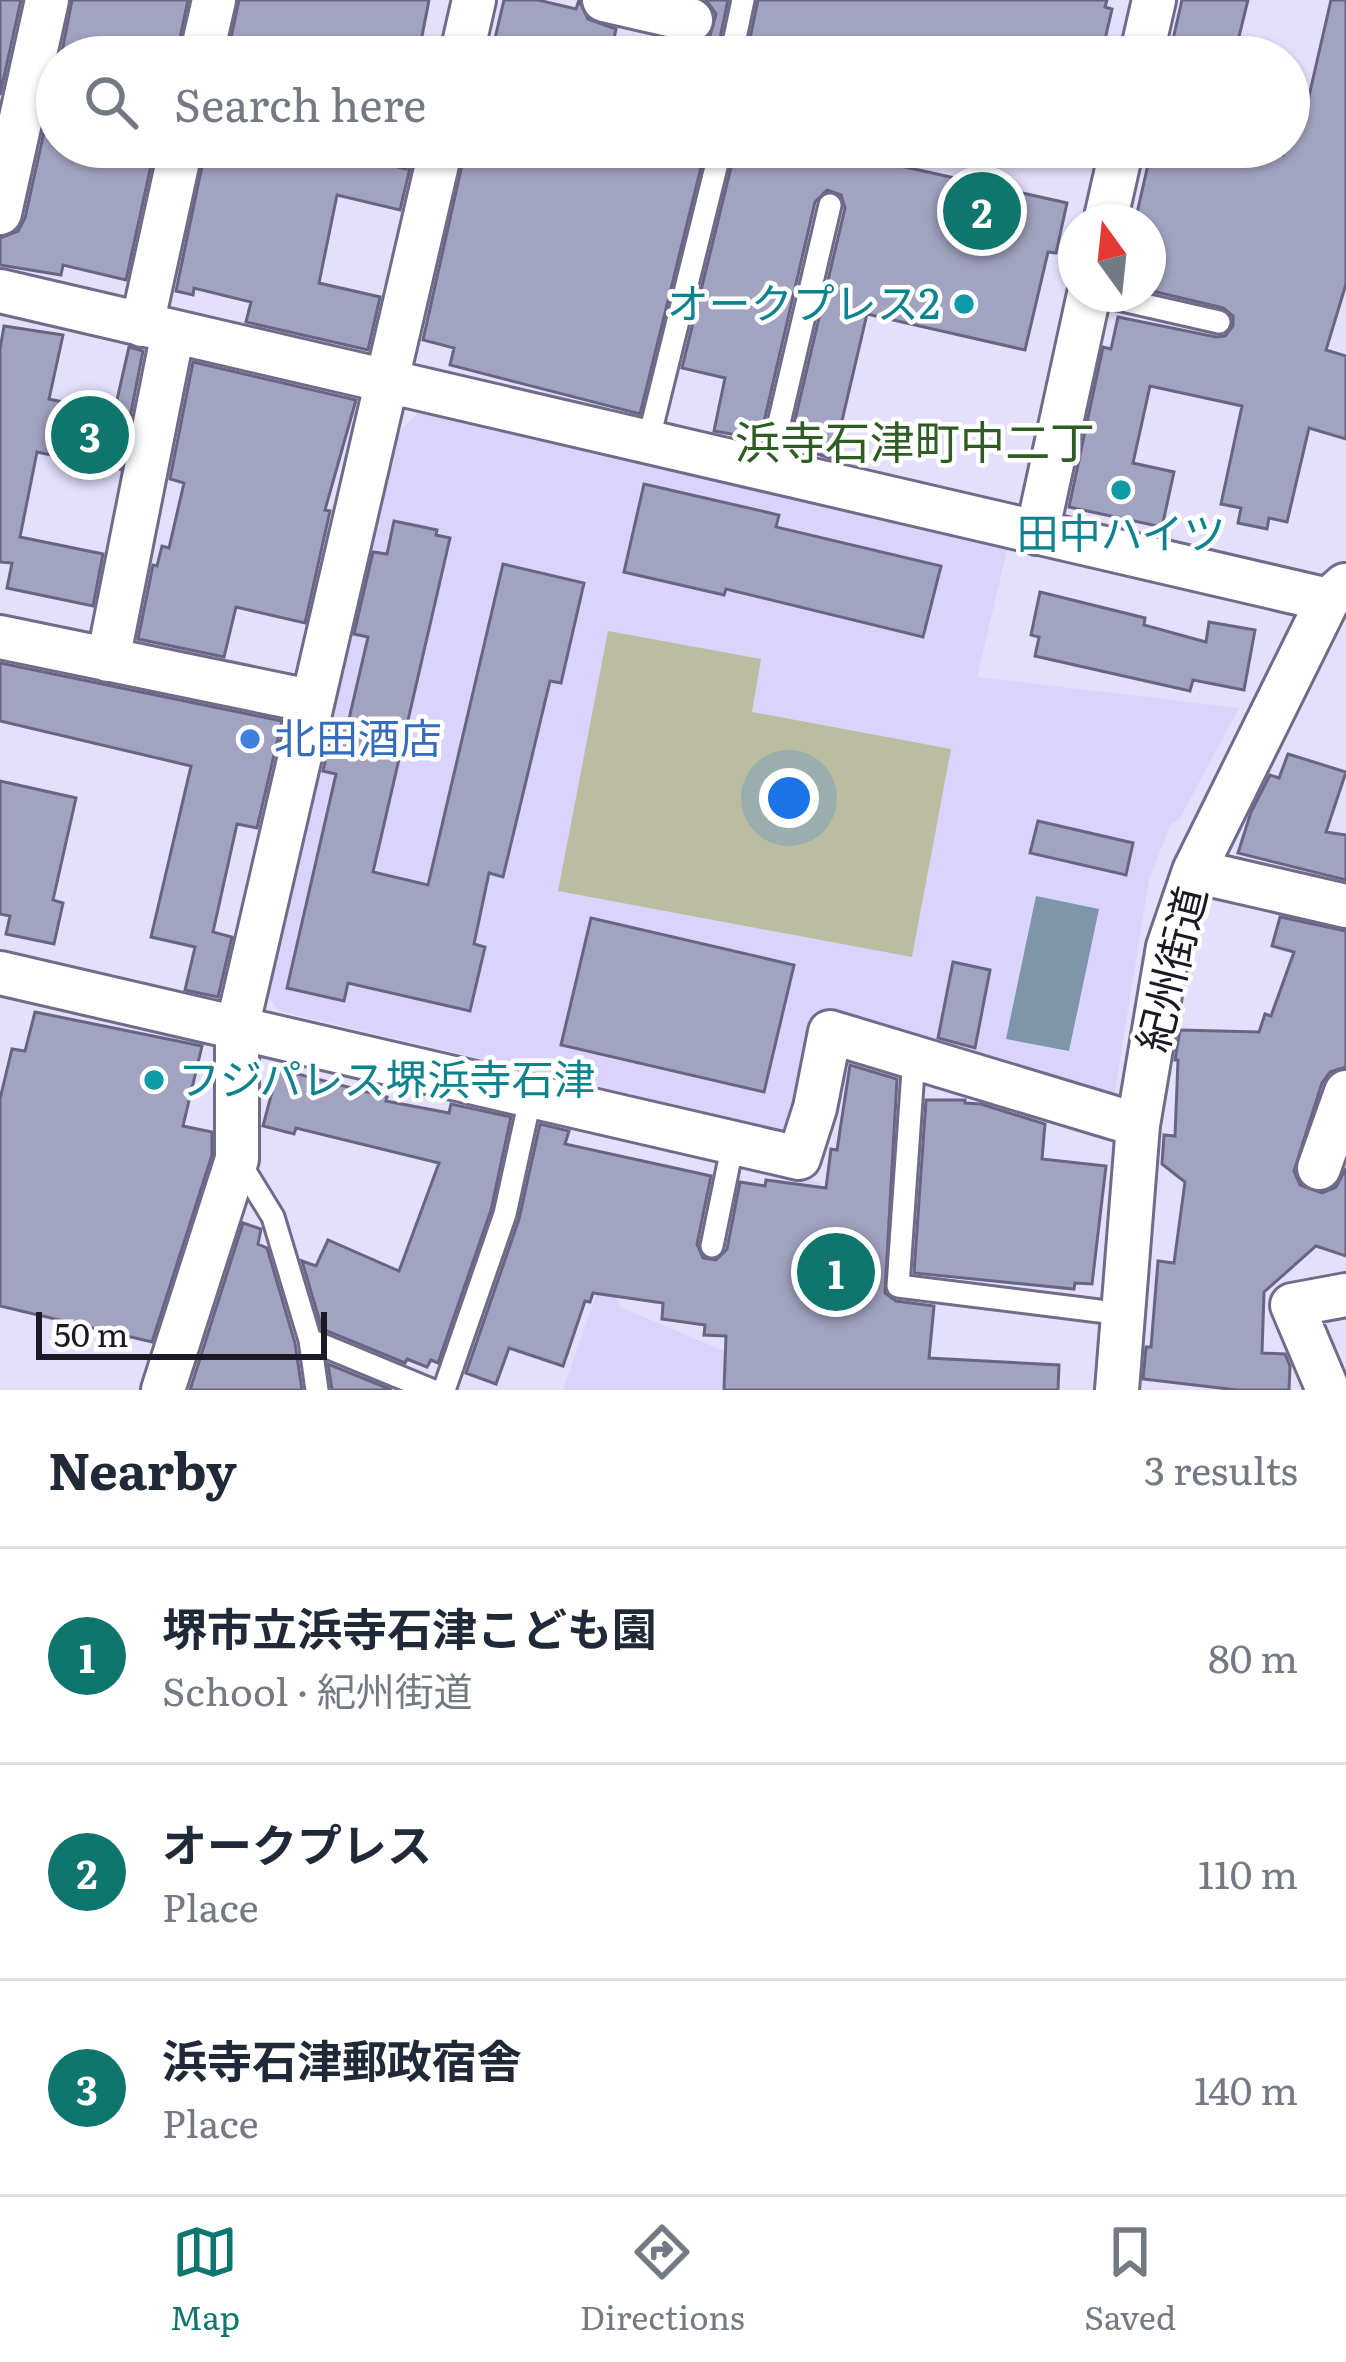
<!DOCTYPE html>
<meta charset="utf-8">
<style>
:root{--surface:#fff;--page:#f6f6f7;--text:#1f2937;--muted:#747a83;--line:#e0e1e3;--accent:#0f766e}
body{margin:0;font-family:Literata,"Noto Sans JP",serif;background:var(--page);color:var(--text)}
.compass{position:absolute;left:1058px;top:204px;width:108px;height:108px;border-radius:50%;background:var(--surface);box-shadow:0 3px 9px #0004;rotate:345deg}
.scale{position:absolute;left:36px;bottom:30px;width:291px;box-sizing:border-box;padding-left:12px;border:6px solid #1b1925;border-top:0;font-size:33px;line-height:42px;white-space:nowrap;color:#1b1925;-webkit-text-stroke:9px #fff;paint-order:stroke}
.you{position:absolute;left:789px;top:798px;width:42px;height:42px;margin:-30px;border:9px solid #fff;border-radius:50%;background:#1a73e8;box-shadow:0 0 0 18px #1a73e833}
.badge{display:grid;place-items:center;width:78px;height:78px;border-radius:50%;background:var(--accent);color:#fff;font-size:39px;font-weight:700}
.pin{position:absolute;translate:-50% -50%;border:6px solid #fff;box-shadow:0 3px 12px #0006}
.list{margin:0;padding:0;list-style:none}
h2{display:flex;justify-content:space-between;align-items:center;height:156px;margin:0;padding:0 48px;font-size:51px}
h2 small{font-size:39px;font-weight:400;color:var(--muted)}
.list li{display:grid;grid-template-columns:78px 1fr auto;gap:36px;align-items:center;box-sizing:border-box;height:216px;padding:0 48px;border-top:3px solid var(--line)}
.list b{display:block;font-size:45px;white-space:nowrap}
.list p{margin:0;font-size:39px;white-space:nowrap;color:var(--muted)}
.list em{font-size:39px;font-style:normal;color:var(--muted)}
.icon{flex:none;width:66px;height:66px;fill:none;stroke:currentColor;stroke-width:2;stroke-linecap:round;stroke-linejoin:round}
.map{position:relative;flex:none;width:1346px;height:1390px;overflow:hidden}
.search{position:absolute;background:var(--surface);box-shadow:0 3px 9px #0004;left:36px;right:36px;top:36px;height:132px;display:flex;align-items:center;gap:30px;box-sizing:border-box;padding:0 42px;border-radius:66px;color:var(--muted);font-size:45px}
.sheet{height:804px;background:var(--surface)}
nav{display:flex;justify-content:space-around;align-items:center;box-sizing:border-box;height:168px;border-top:3px solid var(--line);background:var(--surface);font-size:33px;color:var(--muted)}
nav a{display:grid;justify-items:center;gap:6px}
nav .on{color:var(--accent)}
.map>svg:first-child{display:block}
.built{fill:#dad3fc}
.green{fill:#bbbda0}
.water{fill:#7e96aa}
.building{fill:#a2a3c0;stroke:#666684;stroke-width:3}
.lines{fill:none;stroke-linecap:round;stroke-linejoin:round}
.lane-casing{stroke:#716b8a;stroke-width:27}
.street-casing{stroke:#716b8a;stroke-width:48}
.lane{stroke:#fff;stroke-width:21}
.street{stroke:#fff;stroke-width:42}
.culture-dot{fill:#0f9aa8;stroke:#fff;stroke-width:4.5}
.shop-dot{fill:#3f7fe0;stroke:#fff;stroke-width:4.5}
.labels{text-anchor:middle;stroke-width:9;stroke-linejoin:round;paint-order:stroke}
.culture-label{font-size:42px;fill:#0d838f;stroke:#fff;text-anchor:end}
.shop-label{font-size:42px;fill:#366cbe;stroke:#fff;text-anchor:start}
.street-label{font-size:42px;fill:#1b1925;stroke:#fff}
.neighbourhood-label{font-size:45px;fill:#2d5c24;stroke:#fff}
</style>
<div class="map">
<svg width="1346" height="1390" viewBox="0 0 1346 1390">
<rect width="100%" height="100%" fill="#e4dffb"/>
<path class="built" d="M423 408 1007 550 977 677 1239 708 1179 820 1171 823 1149 880 1113 1102 824 1019 787 1131 279 1011 265 992 397 434Z
M793 1176 820 1182 813 1249 892 1254 884 1360 913 1390H563L598 1289 619 1299 618 1306 755 1364 770 1366Z"/>
<path class="green" d="M608 631 761 659 752 712 951 749 912 957 558 891Z"/>
<path class="water" d="M1036 896 1099 909 1069 1051 1006 1039Z"/>
<path class="building" d="M0 0H21L0 95Z
M72 0H188L176 57H61Z
M239 0H429L418 57H314L236 41 234 57H227Z
M504 0H538L576 9 579 0 588 19 616 29 610 57H519L492 51Z
M706 0H728L716 57H671L674 42 697 45 710 36 716 14Z
M758 0H1107L1105 7 1112 9 1101 57H746Z
M1182 0H1248L1234 57H1169Z
M1331 0H1346V284L1326 350 1346 356V439L1309 428 1287 522 1269 518 1267 529 1238 523 1241 508 1221 504 1242 406 1150 386 1133 463 1174 472 1162 527 1069 507 1103 347 1111 349 1118 317 1216 337 1225 336 1233 326V316L1223 308 1148 290V222H1135L1152 147H1246L1283 155 1285 147H1289V128L1301 131Z
M57 73V147H155L126 280 63 265 61 275 0 265V238L18 231 25 218Z
M206 147H336V152L406 169 409 147H415L400 210 337 195 319 283 380 297 368 350 246 322 251 302 194 288 193 295 176 291Z
M466 147H706L640 414 450 365 454 348 423 340Z
M736 147H846L902 160 901 166 1067 203 1056 253 1048 252 1025 350 867 314 833 459 789 445 845 208 841 195 827 190 815 202 760 439 714 431 725 378 682 368Z
M4 326 63 335 49 399 114 413 129 347 143 351 120 469 37 452 20 537 103 554 93 606 7 588 12 563 0 562V349Z
M193 362 356 400 325 510 330 511 305 623 236 607 224 657 138 639 153 565 157 566 162 546 169 548 184 483 170 479Z
M644 484 779 515 776 527 941 566 923 637 726 589 724 595 624 572Z
M394 521 437 530 436 535 450 538 373 872 428 885 503 564 584 583 561 683 550 681 503 877 489 873 474 944 485 947 470 1011 348 983 344 1001 287 988 336 774 323 771 332 729 346 732 368 637 354 634 373 552 387 554Z
M1040 592 1145 618 1144 625 1206 642 1209 622 1255 630 1244 690 1193 680 1190 691 1035 656 1039 637 1031 635Z
M0 663 282 721 257 828 237 824 213 932 232 937 218 997 185 990 195 947 151 937 191 766 0 721Z
M1288 754 1346 772 1326 832 1346 835V880L1238 853 1251 812 1270 775 1279 778Z
M0 781 76 798 53 900 63 903 54 944 6 934 10 916 0 914Z
M1038 821 1133 843 1126 875 1030 853Z
M1280 917 1346 931V1067L1330 1072 1322 1083 1294 1171 1300 1185 1322 1193 1336 1187 1346 1168V1256L1316 1246 1264 1292 1262 1353 1285 1354 1290 1366 1289 1390H1237L1143 1379 1146 1347H1151L1158 1261 1174 1263 1185 1182 1162 1164 1164 1135 1175 1136 1178 1060H1175L1180 1030 1259 1032 1265 1014 1271 1016 1294 952 1272 946Z
M591 918 794 965 764 1092 561 1045Z
M953 962 990 970 975 1048 938 1038Z
M35 1012 202 1046 183 1126 212 1132V1155L152 1342 0 1306V1099L12 1049 25 1051Z
M850 1065 897 1079 885 1293 896 1301 934 1306 929 1358 1059 1365 1058 1390H724L726 1336 704 1335 705 1325 662 1319 663 1303 593 1293 590 1302 585 1301 563 1366 509 1348 496 1384 466 1373 519 1219 540 1124 569 1131 565 1144 711 1176 697 1244 703 1258 716 1260 727 1249 740 1182 765 1186 766 1180 826 1188 831 1149 837 1150Z
M278 1069 387 1097 386 1101 449 1113 451 1104 511 1117 491 1210 438 1363 431 1360 427 1367 407 1359 405 1363 322 1329 302 1261 316 1266 328 1240 399 1271 439 1163 296 1128 294 1134 263 1126Z
M926 1100H965V1103L981 1104 1045 1124 1042 1159 1106 1166 1092 1284 1075 1283 1074 1289 914 1273Z
M243 1223 261 1229 258 1244 267 1248 295 1343 302 1390H190Z
M328 1364 392 1390H332Z"/>
<g class="lines">
<defs>
<path id="lane" d="M731 57 743 0
M1096 294 1219 322
M648 442 721 147
M768 470 830 205
M914 1057 898 1286 1123 1314
M238 1160 273 1217 310 1340 317 1390
M712 1246 733 1143
M310 1340 431 1390
M444 1390 505 1214 531 1095"/>
<path id="street" d="M604 0 691 20
M201 57 214 0
M461 57 474 0
M1141 57 1154 0
M0 213 47 0
M1105 222 1122 147
M0 291 1328 600
M142 325 181 147
M1037 533 1089 294
M0 637 310 701
M108 660 173 332
M1194 871 1346 906
M0 973 799 1158 815 1108 830 1032 1138 1125
M1319 1168 1346 1092
M163 1390 237 1159V1028L441 147
M1117 1390 1138 1125 1168 947 1194 871 1328 600 1345 585
M1328 1390 1292 1305 1346 1295"/>
</defs>
<use href="#lane" class="lane-casing"/>
<use href="#street" class="street-casing"/>
<use href="#lane" class="lane"/>
<use href="#street" class="street"/>
</g>
<g class="culture-dot">
<circle cx="964" cy="304" r="12"/>
<circle cx="1121" cy="490" r="12"/>
<circle cx="154" cy="1080" r="12"/>
</g>
<circle class="shop-dot" cx="250" cy="739" r="12"/>
<g class="labels">
<g class="culture-label">
<text x="940" y="319">オークプレス2</text>
<text x="1121" y="549" text-anchor="middle">田中ハイツ</text>
<text x="178" y="1095" text-anchor="start">フジパレス堺浜寺石津</text>
</g>
<g class="shop-label">
<text x="274" y="754">北田酒店</text>
</g>
<g class="street-label">
<text transform="translate(1172 969) rotate(-76)" y="15">紀州街道</text>
</g>
<g class="neighbourhood-label">
<text x="915" y="459">浜寺石津町中二丁</text>
</g>
</g>
</svg>
<svg class="compass" viewBox="-18 -18 36 36"><path d="M0-13l5 13h-10z" fill="#e53935"/><path d="M0 13l5-13h-10z" fill="#747a83"/></svg>
<div class="scale">50 m</div>
<div class="you"></div>
<div class="pin badge" style="left:836px;top:1272px">1</div>
<div class="pin badge" style="left:982px;top:211px">2</div>
<div class="pin badge" style="left:90px;top:435px">3</div>
<div class="search"><svg class="icon" aria-label="search" viewBox="0 0 24 24"><circle cx="10" cy="10" r="6"/><path d="M15 15l6 6"/></svg>Search here</div>
</div>
<section class="sheet">
<h2>Nearby<small>3 results</small></h2>
<ul class="list">
<li><span class="badge">1</span><div><b>堺市立浜寺石津こども園</b><p>School · 紀州街道</p></div><em>80 m</em></li>
<li><span class="badge">2</span><div><b>オークプレス</b><p>Place</p></div><em>110 m</em></li>
<li><span class="badge">3</span><div><b>浜寺石津郵政宿舎</b><p>Place</p></div><em>140 m</em></li>
</ul>
</section>
<nav>
<a class="on"><svg class="icon" aria-label="map" viewBox="0 0 24 24"><path d="M3 6l6-2 6 2 6-2v14l-6 2-6-2-6 2zM9 4v14M15 6v14"/></svg>Map</a>
<a><svg class="icon" aria-label="directions" viewBox="0 0 24 24"><path d="M12 3l9 9-9 9-9-9zM9 14v-3h6M13 9l2 2-2 2"/></svg>Directions</a>
<a><svg class="icon" aria-label="saved" viewBox="0 0 24 24"><path d="M7 4h10v16l-5-4-5 4z"/></svg>Saved</a>
</nav>
